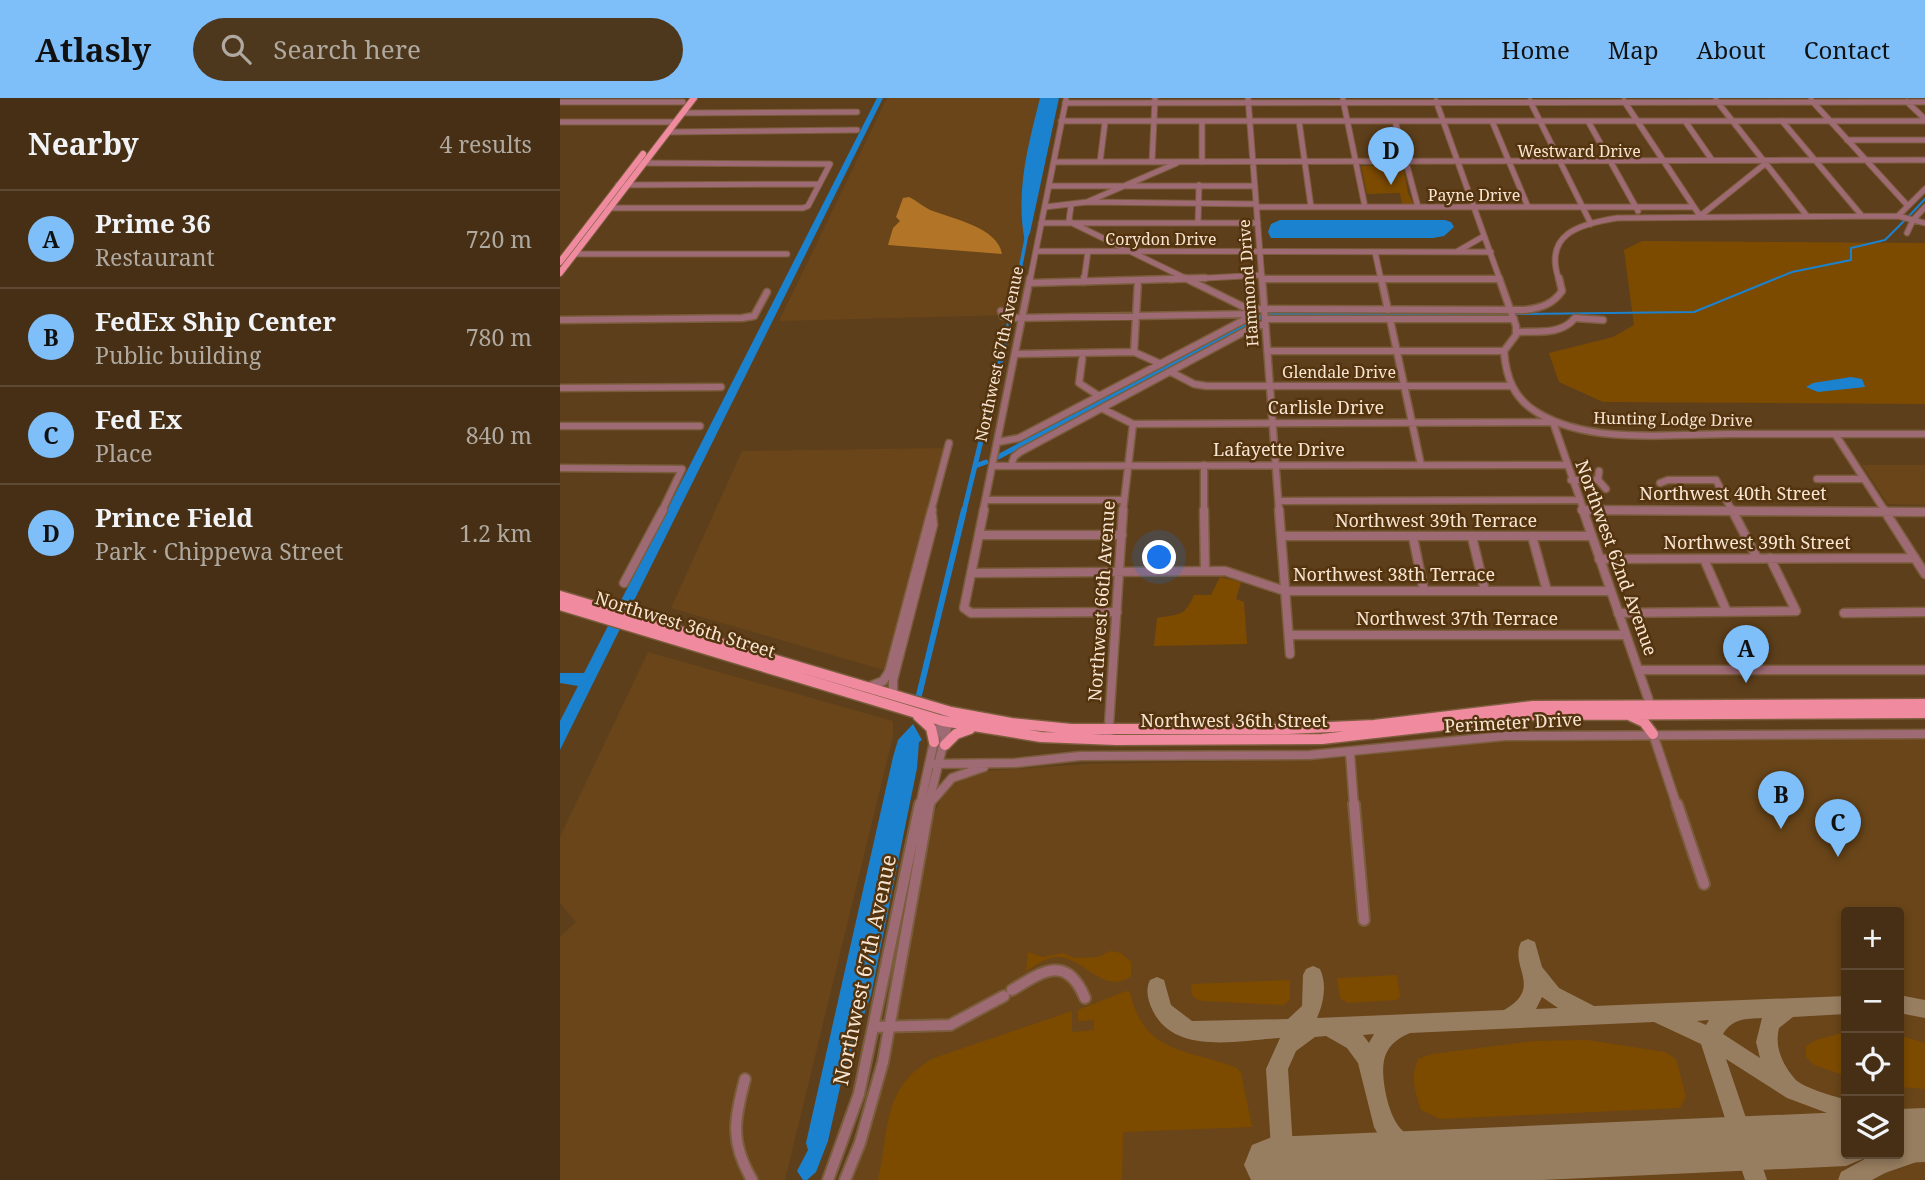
<!DOCTYPE html>
<meta charset="utf-8">
<style>
:root{--surface:#462f14;--page:#4d371d;--text:#f1f3f6;--muted:#b0a9a0;--line:#5e4a34;--accent:#7ebef9}
body{margin:0;font-family:"Noto Serif",serif;background:var(--page);color:var(--text)}
.controls{position:absolute;right:21px;bottom:21px;display:grid;overflow:hidden;border-radius:7px;box-shadow:0 4px 10px #0003}
.controls button{width:63px;height:63px;display:grid;place-items:center;padding:0;border:0;border-bottom:2px solid var(--line);background:var(--surface);color:var(--text);font:35px sans-serif}
.you{position:absolute;left:600px;top:460px;width:24px;height:24px;margin:-18px;border:5px solid #fff;border-radius:50%;background:#1a73e8;box-shadow:0 0 0 10px #1a73e833}
.badge{display:grid;place-items:center;width:46px;height:46px;border-radius:50%;background:var(--accent);color:#111;font-size:23px;font-weight:700}
.pin{position:absolute;translate:-50% -58px;filter:drop-shadow(0 2px 4px #0008)}
.pin::after{content:'';position:absolute;top:37px;width:24px;height:21px;background:inherit;clip-path:polygon(0 0,100% 0,50% 100%)}
.list{margin:0;padding:0;list-style:none}
h2{display:flex;justify-content:space-between;align-items:center;height:91px;margin:0;padding:0 28px;font-size:30px}
h2 small{font-size:23px;font-weight:400;color:var(--muted)}
.list li{display:grid;grid-template-columns:46px 1fr auto;gap:21px;align-items:center;box-sizing:border-box;height:98px;padding:0 28px;border-top:2px solid var(--line)}
.list b{display:block;font-size:26px;white-space:nowrap}
.list p{margin:0;font-size:23px;white-space:nowrap;color:var(--muted)}
.list em{font-size:23px;font-style:normal;color:var(--muted)}
.icon{flex:none;width:38px;height:38px;fill:none;stroke:currentColor;stroke-width:2;stroke-linecap:round;stroke-linejoin:round}
.map{position:relative;flex:none;width:1365px;height:1082px;overflow:hidden}
header{display:flex;align-items:center;gap:42px;box-sizing:border-box;height:98px;padding:0 35px;background:var(--accent);color:#111}
header strong{font-size:33px}
nav{display:flex;gap:38px;margin-inline-start:auto;font-size:24px}
.search{width:490px;height:63px;background:var(--page);display:flex;align-items:center;gap:18px;box-sizing:border-box;padding:0 24px;border-radius:38px;color:var(--muted);font-size:26px}
main{display:flex}
aside{flex:1;background:var(--surface)}
.map>svg:first-child{display:block}
.built{fill:#694519;fill-rule:evenodd}
.green{fill:#7d4b00}
.forest{fill:#b27527}
.water{fill:#1b82d0}
.lines{fill:none;stroke-linecap:round;stroke-linejoin:round}
.stream{stroke:#1b82d0;stroke-width:2}
.canal-far2{stroke:#1b82d0;stroke-width:3.5}
.canal-far1{stroke:#1b82d0;stroke-width:5}
.canal{stroke:#1b82d0;stroke-width:6}
.taxiway{fill:#987e60;fill-rule:evenodd}
.runway{fill:#987e60;fill-rule:evenodd}
.minor-far3-casing{stroke:#7a5d3c;stroke-width:7}
.minor-far2-casing{stroke:#7a5d3c;stroke-width:9}
.minor-far1-casing{stroke:#7a5d3c;stroke-width:11}
.minor-casing{stroke:#7a5d3c;stroke-width:14}
.major-far1-casing{stroke:#7a5d3c;stroke-width:8}
.major-casing{stroke:#7a5d3c;stroke-width:13}
.minor-far3{stroke:#9e6a73;stroke-width:5}
.minor-far2{stroke:#9e6a73;stroke-width:6}
.minor-far1{stroke:#9e6a73;stroke-width:8}
.minor{stroke:#9e6a73;stroke-width:10}
.major-far1{stroke:#f08a9f;stroke-width:6}
.major{stroke:#f08a9f;stroke-width:10}
.labels{text-anchor:middle;stroke-width:5;stroke-linejoin:round;paint-order:stroke}
.far-street-label{font-size:16px;fill:#f8e5d1;stroke:#53340f}
.street-label{font-size:18px;fill:#f8e5d1;stroke:#53340f}
.near-street-label{font-size:21px;fill:#f8e5d1;stroke:#53340f}
</style>
<header>
<strong>Atlasly</strong>
<div class="search"><svg class="icon" aria-label="search" viewBox="0 0 24 24"><circle cx="10" cy="10" r="6"/><path d="M15 15l6 6"/></svg>Search here</div>
<nav><a>Home</a><a>Map</a><a>About</a><a>Contact</a></nav>
</header>
<main>
<aside>
<h2>Nearby<small>4 results</small></h2>
<ul class="list">
<li><span class="badge">A</span><div><b>Prime 36</b><p>Restaurant</p></div><em>720 m</em></li>
<li><span class="badge">B</span><div><b>FedEx Ship Center</b><p>Public building</p></div><em>780 m</em></li>
<li><span class="badge">C</span><div><b>Fed Ex</b><p>Place</p></div><em>840 m</em></li>
<li><span class="badge">D</span><div><b>Prince Field</b><p>Park · Chippewa Street</p></div><em>1.2 km</em></li>
</ul>
</aside>
<div class="map">
<svg width="1365" height="1082" viewBox="0 0 1365 1082">
<rect width="100%" height="100%" fill="#5e3f1b"/>
<path class="built" d="M327 0H490L451 217 219 223Z
M384 350 327 573 111 510 182 353Z
M1302 367H1365V407L1328 406Z
M88 554 333 623V638L225 1082H0V839L16 824 0 805V739Z
M1365 640V1082H290L314 1023 373 719 384 693 392 685 413 674 527 666 772 661 943 642ZM1286 814H1339V1056H1286Z"/>
<path class="green" d="M843 67 848 95 854 107 842 106 840 95 807 96 801 68Z
M1082 143 1365 145V306L1043 304 999 284 989 255 1053 239 1074 227 1064 152Z
M660 479 681 484 676 501 684 504 687 546 594 548 597 520C619 516 625 519 634 497H651Z
M550 853 561 855 571 864V878C543 898 524 859 498 859 486 859 476 867 466 873L468 854 483 859 503 855 515 860 538 859Z
M837 877 840 899 836 902 788 905 780 900 777 880Z
M730 882V901L724 907 643 903 636 901 632 897 631 886Z
M566 893 570 894C584 958 628 950 677 970L681 975 692 1029 563 1034 562 1082H318C330 1032 321 989 374 960L512 913V934L534 932V922L518 923V912Z
M1286 934V978L1254 967 1246 959V948L1256 942Z
M1339 937 1365 945V991L1339 989Z
M1028 942 1105 954 1116 961 1126 998 1120 1010 880 1021 861 1012C855 994 850 979 858 961L872 956 973 943Z"/>
<path class="forest" d="M349 99C358 103 364 110 373 113 394 121 438 130 442 156L328 147 333 130 340 123 336 119 343 100Z"/>
<path class="water" d="M317 0H323L0 652V623L18 588 0 585V575H24Z
M480 0H499L470 135 465 144C455 94 468 48 480 0Z
M720 122H885L891 124 894 129 884 138 873 140H711L708 134 711 126Z
M1291 279 1302 281 1305 289 1258 294 1246 289 1253 285Z
M353 626 362 642 359 644 357 670 311 897 283 976 268 1043 256 1074 247 1082H243L237 1073 248 1052 246 1045 333 659 338 642Z"/>
<g class="lines">
<path class="stream" d="M1349 118 1365 101
M957 216 1134 214 1232 174 1291 162V150L1325 142 1345 122"/>
<path class="canal-far2" d="M458 182 467 136"/>
<path class="canal-far1" d="M451 217 458 180
M708 217 948 216
M438 359 700 219
M415 368 426 364
M404 413 450 223"/>
<path class="canal" d="M359 597 404 412"/>
<path class="taxiway" d="M968 841 975 844 982 869 999 890 1034 908 1286 898V916L1233 919 1219 930C1214 949 1223 967 1235 981 1243 990 1274 998 1286 1002V1022L1227 1000 1166 961 1207 1082H1185L1141 946 1094 924 850 935C840 939 830 946 826 956 818 972 828 1020 842 1032 856 1045 875 1044 892 1051L895 1059 892 1067 864 1075 856 1082H828L831 1074 846 1061 824 1047 814 1029 798 965 787 950 766 938 755 939 736 953 728 971 735 1082H713L706 971 720 940C681 942 615 958 593 913 588 903 585 892 590 882L597 879 604 882 611 907 632 923 728 921 742 908 743 877 746 871 753 868 760 871C767 886 764 904 757 920L944 912C984 890 949 869 961 844ZM982 899 998 910 976 911ZM1202 920 1196 944 1200 960 1163 936C1173 920 1185 921 1202 920ZM1149 922 1146 927 1137 923ZM814 936 809 945 803 937Z
M1339 897 1365 902V920L1339 915Z
M1339 1012 1365 1015V1037L1339 1034Z
M1365 1039V1061L1325 1075 1312 1082H1278L1281 1074 1312 1057 1339 1056V1048Z"/>
<path class="runway" d="M1365 1010V1064L1339 1065 1320 1057 1339 1056V1011Z
M1286 1014V1056H1307L1305 1060 1286 1068 982 1082H691L684 1067 692 1047 712 1039Z"/>
<defs>
<path id="minor-far3" d="M688 0 702 182
M783 2 805 109
M1156 2 1247 118
M1251 2 1348 108
M876 3 940 182
M970 3 1031 126
M1064 3 1140 118 1206 65
M0 4H123
M1347 4 1365 21
M505 5 1365 4
M122 15 297 14
M501 23H1365
M642 23V64
M739 23 751 109
M835 23 858 109
M932 23 968 109
M1028 23 1078 113
M1125 23 1152 62
M1222 23 1302 118
M0 24H115
M108 34 297 32
M1287 42H1365
M494 64 1365 62
M540 64 545 24
M592 64 595 0
M58 87 259 86
M489 88H695
M527 104 696 106
M511 108 509 122 512 125 629 182
M485 109 527 104 617 65
M697 109H1132
M43 110H243L248 108 270 66 78 65
M1338 118 1365 91
M481 125H698
M638 125 639 87
M1347 135 1353 122 1365 109
M476 153 931 154
M898 153 924 138
M815 154 821 182
M15 156H227
M702 181H939
M470 182 506 2
M524 182 528 153
M610 182 702 177
M999 182C983 136 1019 126 1057 120L1338 118 1365 125"/>
<path id="minor-far2" d="M702 180 719 413
M821 180 828 212
M939 180 956 228V237L944 253C946 280 954 301 978 315 1031 347 1113 336 1172 336 1237 336 1301 336 1365 336
M702 181H939
M578 183 574 254 601 266
M524 184V180
M470 185 645 180
M693 211 965 212C981 210 993 206 1002 193L999 180
M441 213 443 218 450 220 693 216
M705 221H954
M830 221 861 367
M0 222 182 220 194 218 207 194
M958 234C979 233 1001 237 1015 220L1043 222
M707 253H944
M523 255 519 285 539 298
M455 256 574 254
M611 274 634 286 646 288H951
M0 290 161 289
M543 311 573 326 993 324 1024 413
M0 328H140
M1275 336 1325 413
M438 344 459 340 686 221 694 214 625 180
M644 367V413
M432 368 1006 367
M451 368 454 359 460 354 693 229 705 226
M0 370 122 371 102 413
M1039 373 1038 382 1046 391
M1257 381H1304
M1011 382H1038
M1100 385 1108 382H1156L1172 413
M426 402H564
M720 403 1018 402
M1022 412 1238 413
M371 413 389 345
M423 413 470 180
M563 413 573 326"/>
<path id="minor-far1" d="M424 412 404 510 411 515 557 514
M644 412 645 473
M719 412 730 556
M1022 412 1365 414
M1023 412 1090 606
M1172 412 1197 460
M1324 412 1365 476
M419 437H562
M722 438H1031
M972 438 987 493
M853 439 864 493
M912 439 925 493
M1039 461 1355 460
M1144 461 1167 514
M411 475 665 473 725 493H1050
M64 485 103 412
M1058 515 1236 513 1210 460
M1284 515 1365 514
M729 537H1066
M1079 572H1365
M308 589 323 583 329 574 372 412
M333 597V582L373 427 372 417
M1093 636 1117 708
M548 642 563 412
M790 655 794 708
M369 666 455 665 520 658 750 657 945 638 1365 636
M372 703 392 680 424 669
M360 708 374 644 384 619
M368 708 391 614"/>
<path id="minor" d="M794 706 804 822
M1117 706 1144 786
M452 892C484 872 507 857 525 900
M313 929 390 927 444 898
M185 981C174 1022 170 1044 192 1082
M268 1082 299 996 360 706
M285 1082 300 1045 323 964 369 706"/>
<path id="major-far1" d="M0 164 83 56
M0 175 134 0"/>
<path id="major" d="M0 498 391 614 451 625 511 631H728L814 627 973 608 1365 606
M0 507 383 623 481 639 556 642 762 641 975 617 1365 615
M358 618 371 630 374 644
M1071 618 1084 624 1093 636
M385 647 396 636 410 631"/>
</defs>
<use href="#minor-far3" class="minor-far3-casing"/>
<use href="#minor-far2" class="minor-far2-casing"/>
<use href="#minor-far1" class="minor-far1-casing"/>
<use href="#minor" class="minor-casing"/>
<use href="#major-far1" class="major-far1-casing"/>
<use href="#major" class="major-casing"/>
<use href="#minor-far3" class="minor-far3"/>
<use href="#minor-far2" class="minor-far2"/>
<use href="#minor-far1" class="minor-far1"/>
<use href="#minor" class="minor"/>
<use href="#major-far1" class="major-far1"/>
<use href="#major" class="major"/>
</g>
<g class="labels">
<g class="far-street-label">
<text x="1019" y="59">Westward Drive</text>
<text x="914" y="103">Payne Drive</text>
<text x="601" y="147">Corydon Drive</text>
<text transform="translate(688 185) rotate(-94)" y="6">Hammond Drive</text>
<text transform="translate(439 256) rotate(-78)" y="6">Northwest 67th Avenue</text>
<text x="779" y="280">Glendale Drive</text>
<text transform="translate(1113 321) rotate(1)" y="6">Hunting Lodge Drive</text>
</g>
<g class="street-label">
<text x="766" y="316">Carlisle Drive</text>
<text x="719" y="358">Lafayette Drive</text>
<text x="1173" y="402">Northwest 40th Street</text>
<text x="876" y="429">Northwest 39th Terrace</text>
<text x="1197" y="451">Northwest 39th Street</text>
<text transform="translate(1056 460) rotate(70)" y="6">Northwest 62nd Avenue</text>
<text x="834" y="483">Northwest 38th Terrace</text>
<text transform="translate(542 503) rotate(-86)" y="6">Northwest 66th Avenue</text>
<text x="897" y="527">Northwest 37th Terrace</text>
<text transform="translate(125 527) rotate(17)" y="6">Northwest 36th Street</text>
<text x="674" y="629">Northwest 36th Street</text>
<text transform="translate(953 625) rotate(-3)" y="6">Perimeter Drive</text>
</g>
<g class="near-street-label">
<text transform="translate(305 872) rotate(-78)" y="7">Northwest 67th Avenue</text>
</g>
</g>
</svg>
<div class="controls">
<button>+</button>
<button>−</button>
<button><svg class="icon" aria-label="locate" viewBox="0 0 24 24"><circle cx="12" cy="12" r="6"/><path d="M12 2v4M12 18v4M2 12h4M18 12h4"/></svg></button>
<button><svg class="icon" aria-label="layers" viewBox="0 0 24 24"><path d="M12 4l9 5-9 5-9-5zM3 14l9 5 9-5"/></svg></button>
</div>
<div class="you"></div>
<div class="pin badge" style="left:1186px;top:585px">A</div>
<div class="pin badge" style="left:1221px;top:731px">B</div>
<div class="pin badge" style="left:1278px;top:759px">C</div>
<div class="pin badge" style="left:831px;top:87px">D</div>
</div>
</main>
